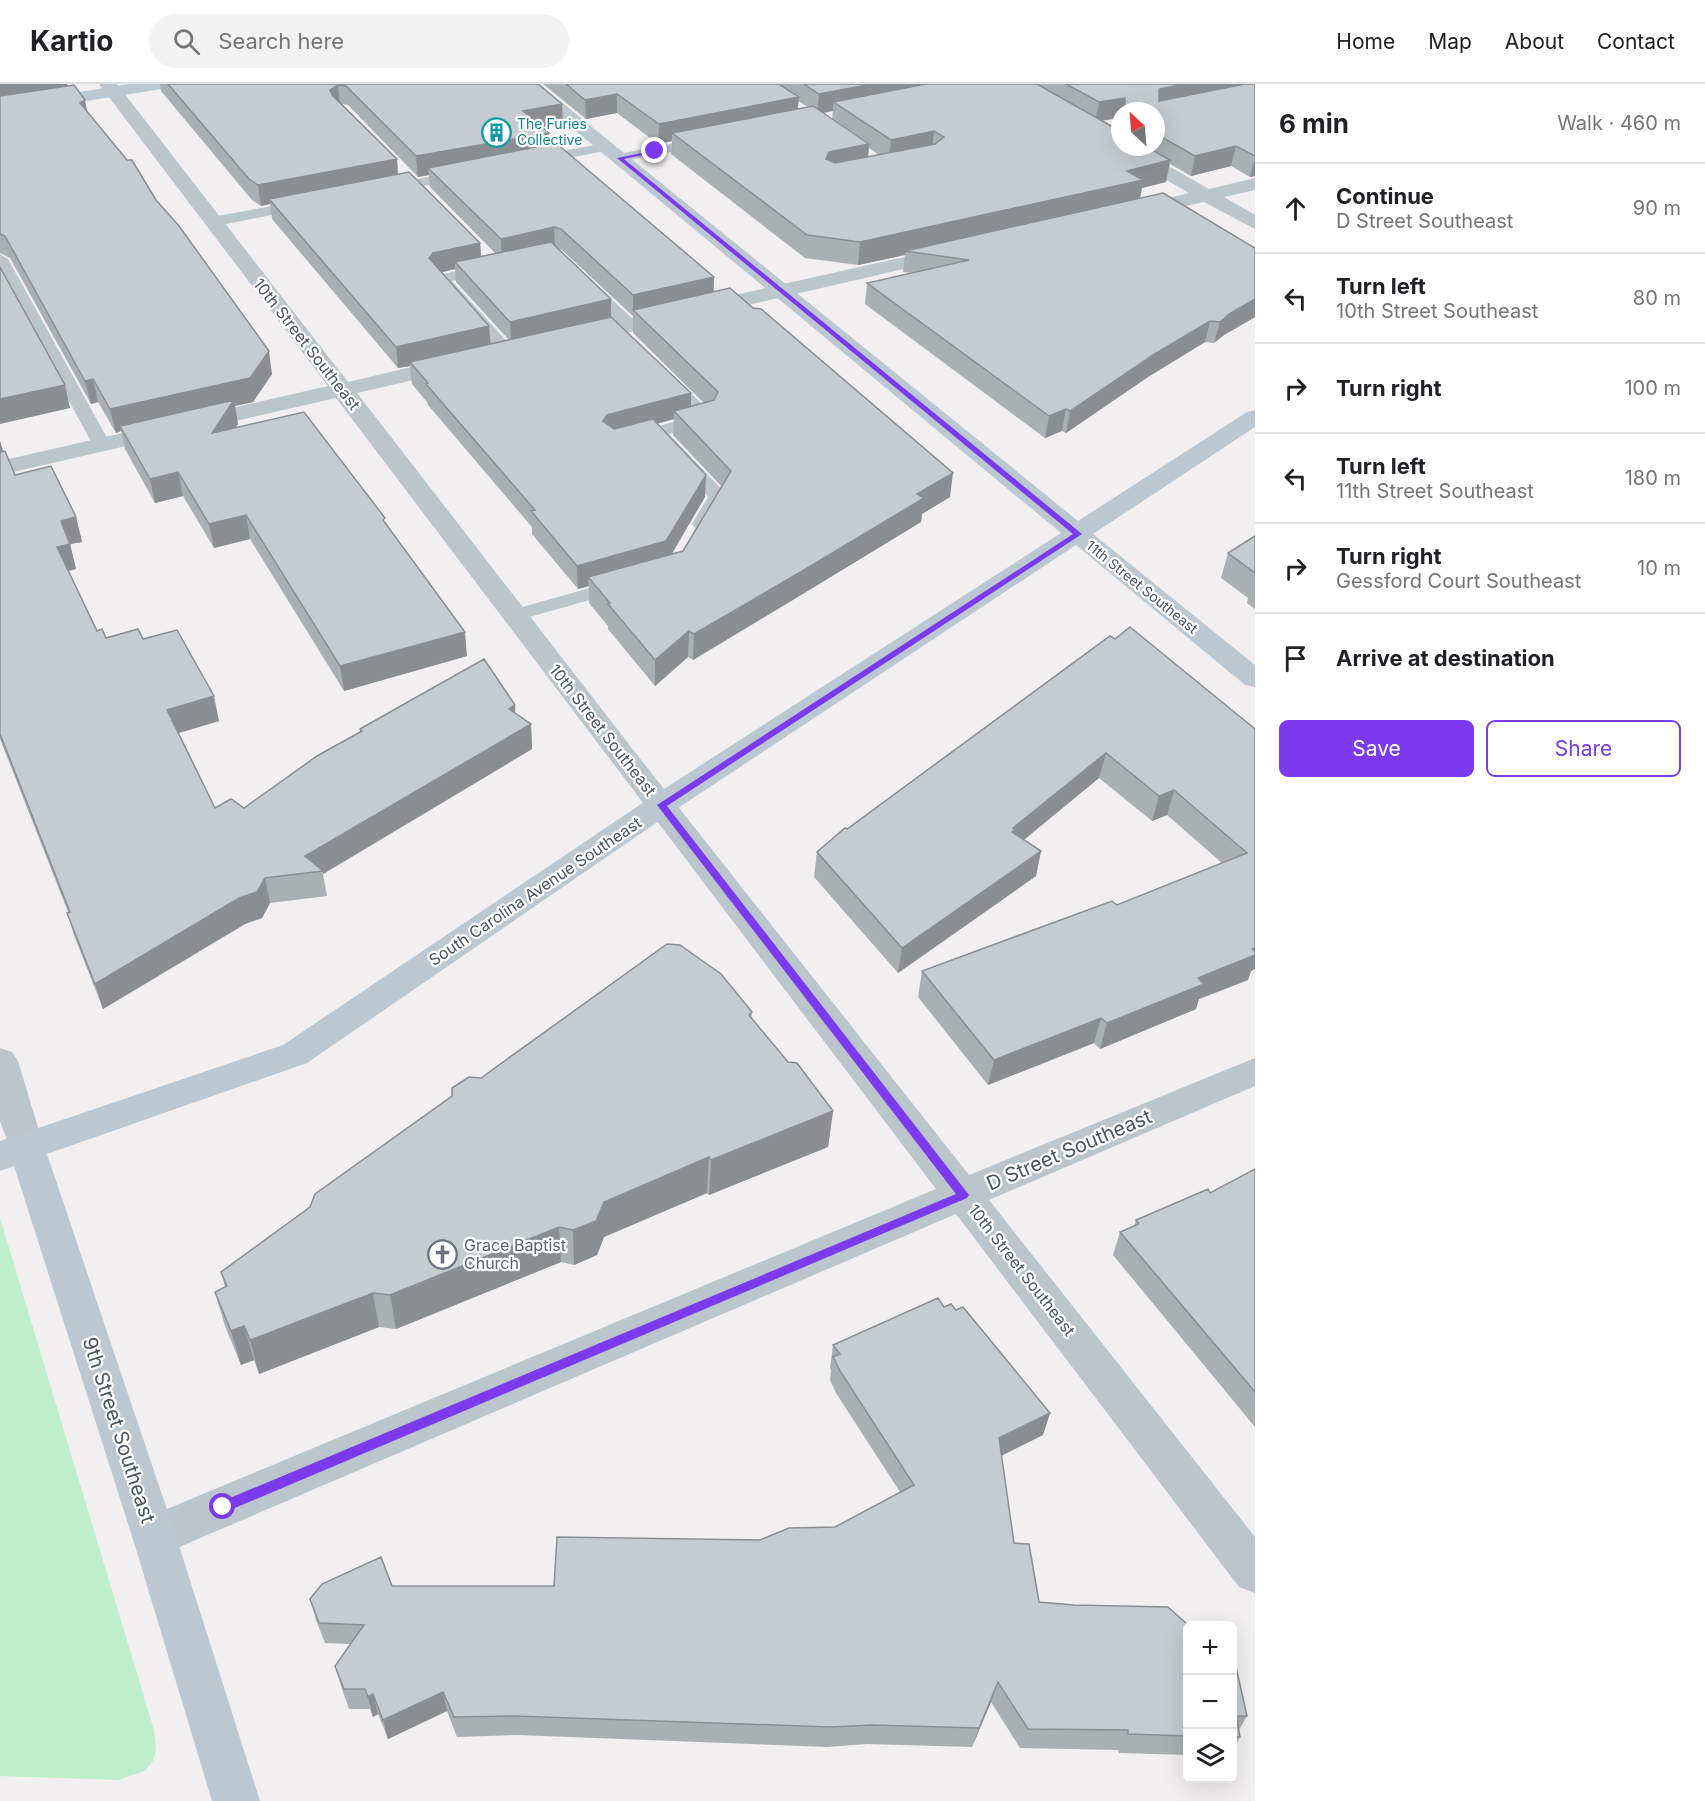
<!DOCTYPE html>
<meta charset="utf-8">
<style>
:root{--surface:#fff;--page:#f2f2f2;--text:#202124;--muted:#757577;--line:#e0e0e0;--accent:#7c3aed}
body{margin:0;font-family:Inter,sans-serif;background:var(--page);color:var(--text)}
.controls{position:absolute;right:18px;bottom:18px;display:grid;overflow:hidden;border-radius:9px;box-shadow:0 6px 24px #0002}
.controls button{width:54px;height:54px;display:grid;place-items:center;padding:0;border:0;border-bottom:2px solid var(--line);background:var(--surface);color:var(--text);font:30px sans-serif}
.compass{position:absolute;left:1111px;top:18px;width:54px;height:54px;border-radius:50%;background:var(--surface);box-shadow:0 6px 24px #0002;rotate:334deg}
.stop{position:absolute;width:18px;height:18px;margin:-14px;border:4px solid #7c3aed;border-radius:50%;background:#fff}
.stop.end{background:#7c3aed;border-color:#fff;box-shadow:0 2px 6px #0008}
.list{margin:0;padding:0;list-style:none}
h2{display:flex;justify-content:space-between;align-items:center;height:78px;margin:0;padding:0 24px;font-size:26px}
h2 small{font-size:20px;font-weight:400;color:var(--muted)}
.list li{display:grid;grid-template-columns:39px 1fr auto;gap:18px;align-items:center;box-sizing:border-box;height:90px;padding:0 24px;border-top:2px solid var(--line)}
.list b{display:block;font-size:22px;white-space:nowrap}
.list p{margin:0;font-size:20px;white-space:nowrap;color:var(--muted)}
.list em{font-size:20px;font-style:normal;color:var(--muted)}
.actions{display:flex;gap:12px;padding:18px 24px}
.actions a{flex:1;padding:14px 0;border:2px solid var(--accent);border-radius:9px;text-align:center;font-size:21px;color:var(--accent)}
.actions .main{background:var(--accent);color:#fff}
.icon{flex:none;width:33px;height:33px;fill:none;stroke:currentColor;stroke-width:2;stroke-linecap:round;stroke-linejoin:round}
.map{position:relative;flex:none;width:1255px;height:1717px;overflow:hidden}
header{display:flex;align-items:center;gap:36px;box-sizing:border-box;height:84px;padding:0 30px;background:var(--surface);border-bottom:2px solid var(--line)}
header strong{font-size:28px}
nav{display:flex;gap:33px;margin-inline-start:auto;font-size:21px}
.search{width:420px;height:54px;background:var(--page);display:flex;align-items:center;gap:15px;box-sizing:border-box;padding:0 21px;border-radius:33px;color:var(--muted);font-size:22px}
main{display:flex}
aside{flex:1;background:var(--surface)}
.map>svg:first-child{display:block}
.green{fill:#bfeecd}
.lines{fill:none;stroke-linecap:round;stroke-linejoin:round}
.lane{fill:#bbc5cc;fill-rule:evenodd}
.street{fill:#bbc5cc;fill-rule:evenodd}
.secondary{fill:#bbc8d1;fill-rule:evenodd}
.wall{fill:#aaafb2;fill-rule:evenodd}
.shaded-wall{fill:#8b8e91}
.building{fill:#c6cbcf;stroke:#8b8e91;stroke-width:1.5}
.route{fill:#7c3aed}
.labels{text-anchor:middle;stroke-width:4.5;stroke-linejoin:round;paint-order:stroke}
.far-culture-label{font-size:14px;fill:#0d838f;stroke:#fff;text-anchor:start}
.far-street-label{font-size:14px;fill:#48555c;stroke:#fff}
.street-label{font-size:16px;fill:#48555c;stroke:#fff}
.worship-label{font-size:16px;fill:#5b616d;stroke:#fff;text-anchor:start}
.near-street-label{font-size:20px;fill:#48555c;stroke:#fff}
</style>
<header>
<strong>Kartio</strong>
<div class="search"><svg class="icon" aria-label="search" viewBox="0 0 24 24"><circle cx="10" cy="10" r="6"/><path d="M15 15l6 6"/></svg>Search here</div>
<nav><a>Home</a><a>Map</a><a>About</a><a>Contact</a></nav>
</header>
<main>
<div class="map">
<svg width="1255" height="1717" viewBox="0 0 1255 1717">
<rect width="100%" height="100%" fill="#f2eff0"/>
<path class="green" d="M0 1134 154 1646 156 1666 153 1677 144 1687 119 1696 0 1692Z"/>
<g class="lines">
<path class="lane" d="M706 53 711 54V60L619 78 612 74 619 70Z
M606 59 613 63 611 66 535 80 528 76 535 72Z
M461 87 466 88 468 91 466 94 385 109 378 105 385 101Z
M305 116 310 117 312 120 310 123 212 143 204 138 212 133Z
M0 170 8 175 111 361 109 365 102 367 93 361 0 190Z
M490 179 496 181 498 184 496 187 452 197 513 264 516 268 513 272H501L433 195 435 192Z
M586 195 592 197 635 237 637 241 635 245H623L580 203 578 200 580 197Z
M666 289 672 290 716 334 713 338 669 350 728 412 709 444H695L692 440 708 413 648 348 651 344 695 332 657 294Z
M622 495 629 497 632 501 629 505 515 537 508 535 505 531 508 527Z"/>
<path class="street" d="M99 0H117L348 298 454 273 462 275 465 280 462 285 357 309 638 672 969 1091 1255 974V1002L989 1116 1255 1453V1509L1239 1503 956 1130 170 1467 154 1473 138 1467 132 1452 138 1437 936 1105 336 314 0 391V377L328 302Z
M1120 58V63H1135L1209 105 1255 94V106L1224 113 1255 131V145L1204 118 1134 134 1127 132 1124 128 1127 124 1189 109 1116 67 1113 63Z
M949 163 956 165 959 169 956 173 578 260 570 258 567 253 570 248 578 246Z
M0 964 12 968 18 977 44 1063 39 1073 26 1077 13 1073 0 1037Z"/>
<path class="secondary" d="M129 0H170L161 5 0 31V21Z
M519 0H539L1078 437 1247 328 1255 326V343L1093 450 1255 581V603L1245 601 1076 461 672 728 307 979 47 1070 176 1452 260 1717H212L132 1452 14 1082 0 1087V1057L283 961 650 714 1061 449Z"/>
</g>
<path class="wall" d="M0 0H67L88 28 156 116 272 290 253 318 235 322 238 340 236 343 386 439 467 572 344 607 250 455 214 464 183 412 155 419 125 365 121 347 116 349 98 318 91 320 10 174 0 169Z
M160 0H538L563 39 542 43 549 49V61L714 193V208L950 413 922 430 921 438 801 511 693 576 688 573 655 602 608 545V542L589 519V502L578 505 532 450V443L428 321 427 318 412 300 410 282 398 284 272 135 270 120 261 122 252 116 161 7ZM342 20 348 21 418 93 429 91 430 103 495 169 481 172 480 159 398 90 397 75ZM558 165 562 166 633 232V249L704 319 691 322 611 233ZM455 185 456 198 509 256 490 260 441 188ZM674 335 673 351 722 403 683 467 671 470 705 413 657 340Z
M543 0H1255V92L1250 93 1231 82 1191 92 1170 80 1166 98 1142 104 1140 115 1255 164V233L1224 251 1214 259 1205 258 1148 293 1066 349 1062 347 1045 354 865 220 867 199 913 189 903 188 905 171 858 181 805 174 671 70 672 57 658 60 617 29 586 35ZM798 17 808 23 798 25ZM833 27 832 35 823 29ZM1120 27H1156V63H1120ZM1114 34 1113 43 1101 37 1114 35ZM869 64 879 71 868 73Z
M0 357 3 367 15 391 76 433 82 458 70 460 76 485 68 487 97 547 106 554 143 555 219 637 178 649 215 724H244L360 648V645L515 629 531 640 532 665 323 790 327 812 270 819 262 834 245 840 103 925 75 854 67 829 68 828 0 655Z
M1255 452V525L1247 519 1248 514 1221 494 1228 469Z
M1110 552 1255 645 1251 887 1248 896 1199 915 1196 925 1100 965 1094 959 988 1001 918 913 922 887 1117 821 1222 779 1167 731 1152 737 1099 694 1024 756 1041 767 1036 792 898 889 814 793 817 768Z
M752 928 751 934 788 978 833 1027 828 1063 709 1111 707 1109 604 1153 597 1171 574 1181 561 1178 396 1245 379 1243 259 1290 254 1276 241 1281 225 1242 215 1208 225 1203 221 1188 310 1123 481 994Z
M1255 1085V1343L1113 1171 1120 1148 1134 1142 1136 1136 1210 1109Z
M944 1223 956 1226 1050 1329 1043 1351 1001 1371 1014 1459 1039 1518 1188 1542V1671L1119 1669 1118 1666 1020 1664 991 1618 972 1663 867 1660 827 1663 517 1651 457 1653 447 1627 388 1655 378 1630 373 1633 370 1625H349L341 1602 335 1582 350 1560 325 1559 316 1536 310 1515 392 1502H554L760 1456 835 1443 900 1408 836 1309 830 1296 831 1286 830 1284 833 1261Z
M1233 1580 1247 1632 1239 1646 1240 1653 1233 1666Z"/>
<path class="shaded-wall" d="M0 0H67L69 8 0 19Z
M872 0H968L833 18V27L817 30 819 10Z
M1185 0H1255L1156 25 1159 5Z
M338 1 340 20 332 25 330 6Z
M617 10V29L586 35 585 16Z
M799 13 797 33 672 49V57L658 60 659 40Z
M1125 14 1123 27H1116L1114 34 1095 38 1099 18Z
M85 16 89 36 80 19Z
M562 20 563 39 524 47 523 27Z
M934 47 932 69 888 78 891 56Z
M549 49V69L428 84 429 91 418 93 416 72Z
M869 60 867 82 828 90 826 75 829 68Z
M1236 62 1231 82 1191 92 1195 72Z
M1255 73V92L1250 93Z
M397 75 398 96 269 115 270 120 261 122 258 101Z
M1170 76 1166 98 1142 104 1139 118 905 167V171L858 181 860 158 1127 87Z
M554 143 555 164 502 176 501 155Z
M480 159 482 180 455 178V185L435 190 429 174 433 169Z
M714 193 713 214 633 226V232V211Z
M611 215V237L511 259 510 238Z
M1255 215V233L1224 251 1214 259 1220 238 1229 230Z
M1210 237 1205 258 1148 293 1066 349 1070 327 1153 271Z
M489 242 491 264 410 278V282L398 284 396 263Z
M269 267 272 290 253 318 235 322 238 340 216 372 212 349 120 342 121 347 116 349 110 325Z
M93 295 98 318 91 320 85 297Z
M65 301 70 324 0 340V315Z
M691 309V331L674 327V335L607 353 603 337 607 331Z
M1066 325 1062 347 1045 354 1049 332Z
M0 357 5 374 0 375Z
M178 388 183 412 155 419 150 395Z
M953 389 950 413 922 430 921 438 801 511 693 576 694 550 917 410Z
M706 391 705 413 666 480 588 493 589 502 578 505 577 482Z
M246 431 250 455 214 464 209 440Z
M76 433 82 458 70 460 76 485 64 488 57 463 61 437Z
M689 547 688 573 655 602V576Z
M465 548 467 572 344 607 340 582Z
M214 612 219 637 172 651 167 626Z
M515 621 516 647 509 625Z
M531 640 532 665 323 790V787L305 772Z
M1106 669 1099 694 1010 767 1013 744Z
M1174 706 1167 731 1152 737 1159 712Z
M1041 767 1036 792 898 889 902 864Z
M265 794 270 819 262 834 245 840 103 925 95 900Z
M1255 864V885L1251 887 1248 896 1199 915 1196 925 1100 965 1107 939 1198 894Z
M1101 934 1094 959 988 1001 994 976Z
M833 1027 828 1063 709 1111 711 1076Z
M709 1073 707 1109 604 1153 597 1171 574 1181 573 1146 604 1118Z
M559 1143 561 1178 396 1245 390 1211Z
M373 1209 379 1243 259 1290 250 1256Z
M244 1242 254 1276 241 1281 231 1247Z
M1050 1329 1043 1351 993 1376 999 1354Z
M998 1598 991 1618 972 1663 979 1644Z
M443 1608 447 1627 388 1655 383 1636Z
M373 1610 378 1630 373 1633 368 1613Z"/>
<path class="building" d="M168 0H538L562 20 523 27 549 49 416 72 346 2 338 1 330 6 332 11 397 75 258 101 249 95Z
M566 0H779L799 13 659 40 617 10 585 16Z
M804 0H872L819 10Z
M926 0H1037L1120 47V63H1147L1170 76 1127 87 1143 96 860 158 807 151 672 49 813 22 869 60 829 68 826 75 835 79 935 60 944 53 934 47 891 56 833 18Z
M1066 0H1185L1159 5V17L1245 0H1255V72L1236 62 1195 72 1156 50V27H1120V30L1116 27 1125 25V14L1099 18Z
M74 1 85 16 80 19 127 76H132L156 116 179 142 269 267 250 294 110 325 93 295 85 297 5 152 0 150V12Z
M556 59 714 193 633 211 561 145 554 143 501 155 428 84Z
M409 88 480 159 433 169 429 174 489 242 396 263 269 115Z
M1163 109 1255 164V215L1229 230 1220 238 1210 237 1153 271 1070 327 1066 325 1049 332 867 199 969 176 905 167Z
M551 158 611 215 510 238 455 178Z
M0 183 65 301 0 315Z
M730 204 753 224 761 225 953 389 917 410 924 414 804 486 694 550 689 547 655 576 608 520 610 519 588 493 683 467 731 387 674 327 714 316 718 308 633 226Z
M611 233 691 309 607 331 603 337 614 345 653 335 706 391 666 457 577 482 531 427 535 426 426 300 428 299 410 278Z
M234 316 212 349 304 328 385 434 383 436 465 548 340 582 246 431 209 440 178 388 150 395 120 342Z
M5 367 15 391 51 382 76 433 61 437 70 460 57 463 97 547 102 545 106 554 138 545 143 555 177 546 214 612 167 626 215 724 231 715 244 724 317 672 362 647 360 645 484 575 515 621 509 625 531 640 305 772 323 787 265 794 257 808 239 814 95 900 67 829 70 828 0 650V368Z
M1255 452V489L1228 469Z
M1130 543 1255 645V864L1252 865 1255 868V871L1198 894 1204 900 1107 939 1101 934 994 976 922 887 1112 817 1117 821 1247 769 1174 706 1159 712 1106 669 1013 744 1015 746 1012 748 1041 767 902 864 817 768 845 744 847 745 1110 552 1115 555Z
M667 860 680 861 721 890 752 928 749 931 788 978 797 979 833 1027 711 1076 709 1073 604 1118 596 1137 573 1146 559 1143 390 1211 373 1209 250 1256 244 1242 231 1247 215 1208 227 1202 221 1188 310 1123 315 1110 452 1012V1004L469 993 481 994Z
M1255 1085V1308L1120 1148 1139 1140 1136 1136 1208 1105 1210 1109Z
M938 1214 944 1223 951 1220 956 1226 963 1223 1050 1329 999 1354 1014 1459 1029 1460 1039 1518 1074 1521 1168 1523 1189 1542H1188V1652L1128 1650V1646L1028 1645 998 1598 979 1644 872 1641 831 1643 515 1632 454 1633 443 1608 383 1636 373 1610 368 1613 365 1605H344L335 1582 364 1541 319 1539 310 1515 322 1500 381 1473 392 1502H554L557 1453 760 1456 789 1444 835 1443 914 1401 840 1287 833 1273 840 1270 833 1261Z
M1233 1580 1236 1583 1247 1632H1236L1240 1653H1233Z"/>
<path class="route" d="M657 66V68L624 75 1082 450 667 722 969 1111 967 1114 223 1429 218 1427V1419L956 1110 657 721 1073 450 617 74Z"/>
<defs>
<symbol id="building-ring" viewBox="-11 -11 22 22"><circle r="9.5" fill="#fff" stroke="#0f9aa8" stroke-width="1.5"/><path d="M-4-6H4V6H1V3H-1V6H-4ZM-2.5-4.3h1.7v1.8h-1.7ZM.8-4.3h1.7v1.8H.8ZM-2.5-1h1.7V.8h-1.7ZM.8-1h1.7V.8H.8Z" fill="#0f9aa8"/></symbol>
<symbol id="church-ring" viewBox="-11 -11 22 22"><circle r="9.5" fill="#fff" stroke="#6b7280" stroke-width="1.5"/><path d="M-1.2-6h2.4v3.5h3.3v2.4h-3.3V6h-2.4V-.1h-3.3v-2.4h3.3Z" fill="#6b7280"/></symbol>
</defs>
<g fill-rule="evenodd">
<use href="#building-ring" x="480" y="32" width="33" height="33"/>
<use href="#church-ring" x="426" y="1154" width="33" height="33"/>
</g>
<g class="labels">
<g class="far-culture-label">
<text x="517" y="45">The Furies<tspan x="517" dy="16">Collective</tspan></text>
</g>
<g class="far-street-label">
<text transform="translate(1142 503) rotate(39)" y="5">11th Street Southeast</text>
</g>
<g class="street-label">
<text transform="translate(307 260) rotate(52)" y="6">10th Street Southeast</text>
<text transform="translate(603 646) rotate(52)" y="6">10th Street Southeast</text>
<text transform="translate(535 807) rotate(-34)" y="6">South Carolina Avenue Southeast</text>
<text transform="translate(1022 1186) rotate(52)" y="6">10th Street Southeast</text>
</g>
<g class="worship-label">
<text x="464" y="1167">Grace Baptist<tspan x="464" dy="18">Church</tspan></text>
</g>
<g class="near-street-label">
<text transform="translate(1069 1066) rotate(-23)" y="7">D Street Southeast</text>
<text transform="translate(119 1346) rotate(72)" y="7">9th Street Southeast</text>
</g>
</g>
</svg>
<div class="controls">
<button>+</button>
<button>−</button>
<button><svg class="icon" aria-label="layers" viewBox="0 0 24 24"><path d="M12 4l9 5-9 5-9-5zM3 14l9 5 9-5"/></svg></button>
</div>
<svg class="compass" viewBox="-18 -18 36 36"><path d="M0-13l5 13h-10z" fill="#e53935"/><path d="M0 13l5-13h-10z" fill="#757577"/></svg>
<div class="stop" style="left:223px;top:1423px"></div>
<div class="stop end" style="left:655px;top:67px"></div>
</div>
<aside>
<h2>6 min<small>Walk · 460 m</small></h2>
<ul class="list">
<li><svg class="icon" aria-label="ahead" viewBox="0 0 24 24"><path d="M12 20V5M6 11l6-6 6 6"/></svg><div><b>Continue</b><p>D Street Southeast</p></div><em>90 m</em></li>
<li><svg class="icon" aria-label="left" viewBox="0 0 24 24"><path d="M17 20v-9H6M10 6l-5 5 5 5"/></svg><div><b>Turn left</b><p>10th Street Southeast</p></div><em>80 m</em></li>
<li><svg class="icon" aria-label="right" viewBox="0 0 24 24"><path d="M7 20v-9h11M14 6l5 5-5 5"/></svg><div><b>Turn right</b></div><em>100 m</em></li>
<li><svg class="icon" aria-label="left" viewBox="0 0 24 24"><path d="M17 20v-9H6M10 6l-5 5 5 5"/></svg><div><b>Turn left</b><p>11th Street Southeast</p></div><em>180 m</em></li>
<li><svg class="icon" aria-label="right" viewBox="0 0 24 24"><path d="M7 20v-9h11M14 6l5 5-5 5"/></svg><div><b>Turn right</b><p>Gessford Court Southeast</p></div><em>10 m</em></li>
<li><svg class="icon" aria-label="arrive" viewBox="0 0 24 24"><path d="M6 21V4h12l-3 4 3 4H6"/></svg><div><b>Arrive at destination</b></div></li>
</ul>
<div class="actions"><a class="main">Save</a><a>Share</a></div>
</aside>
</main>
